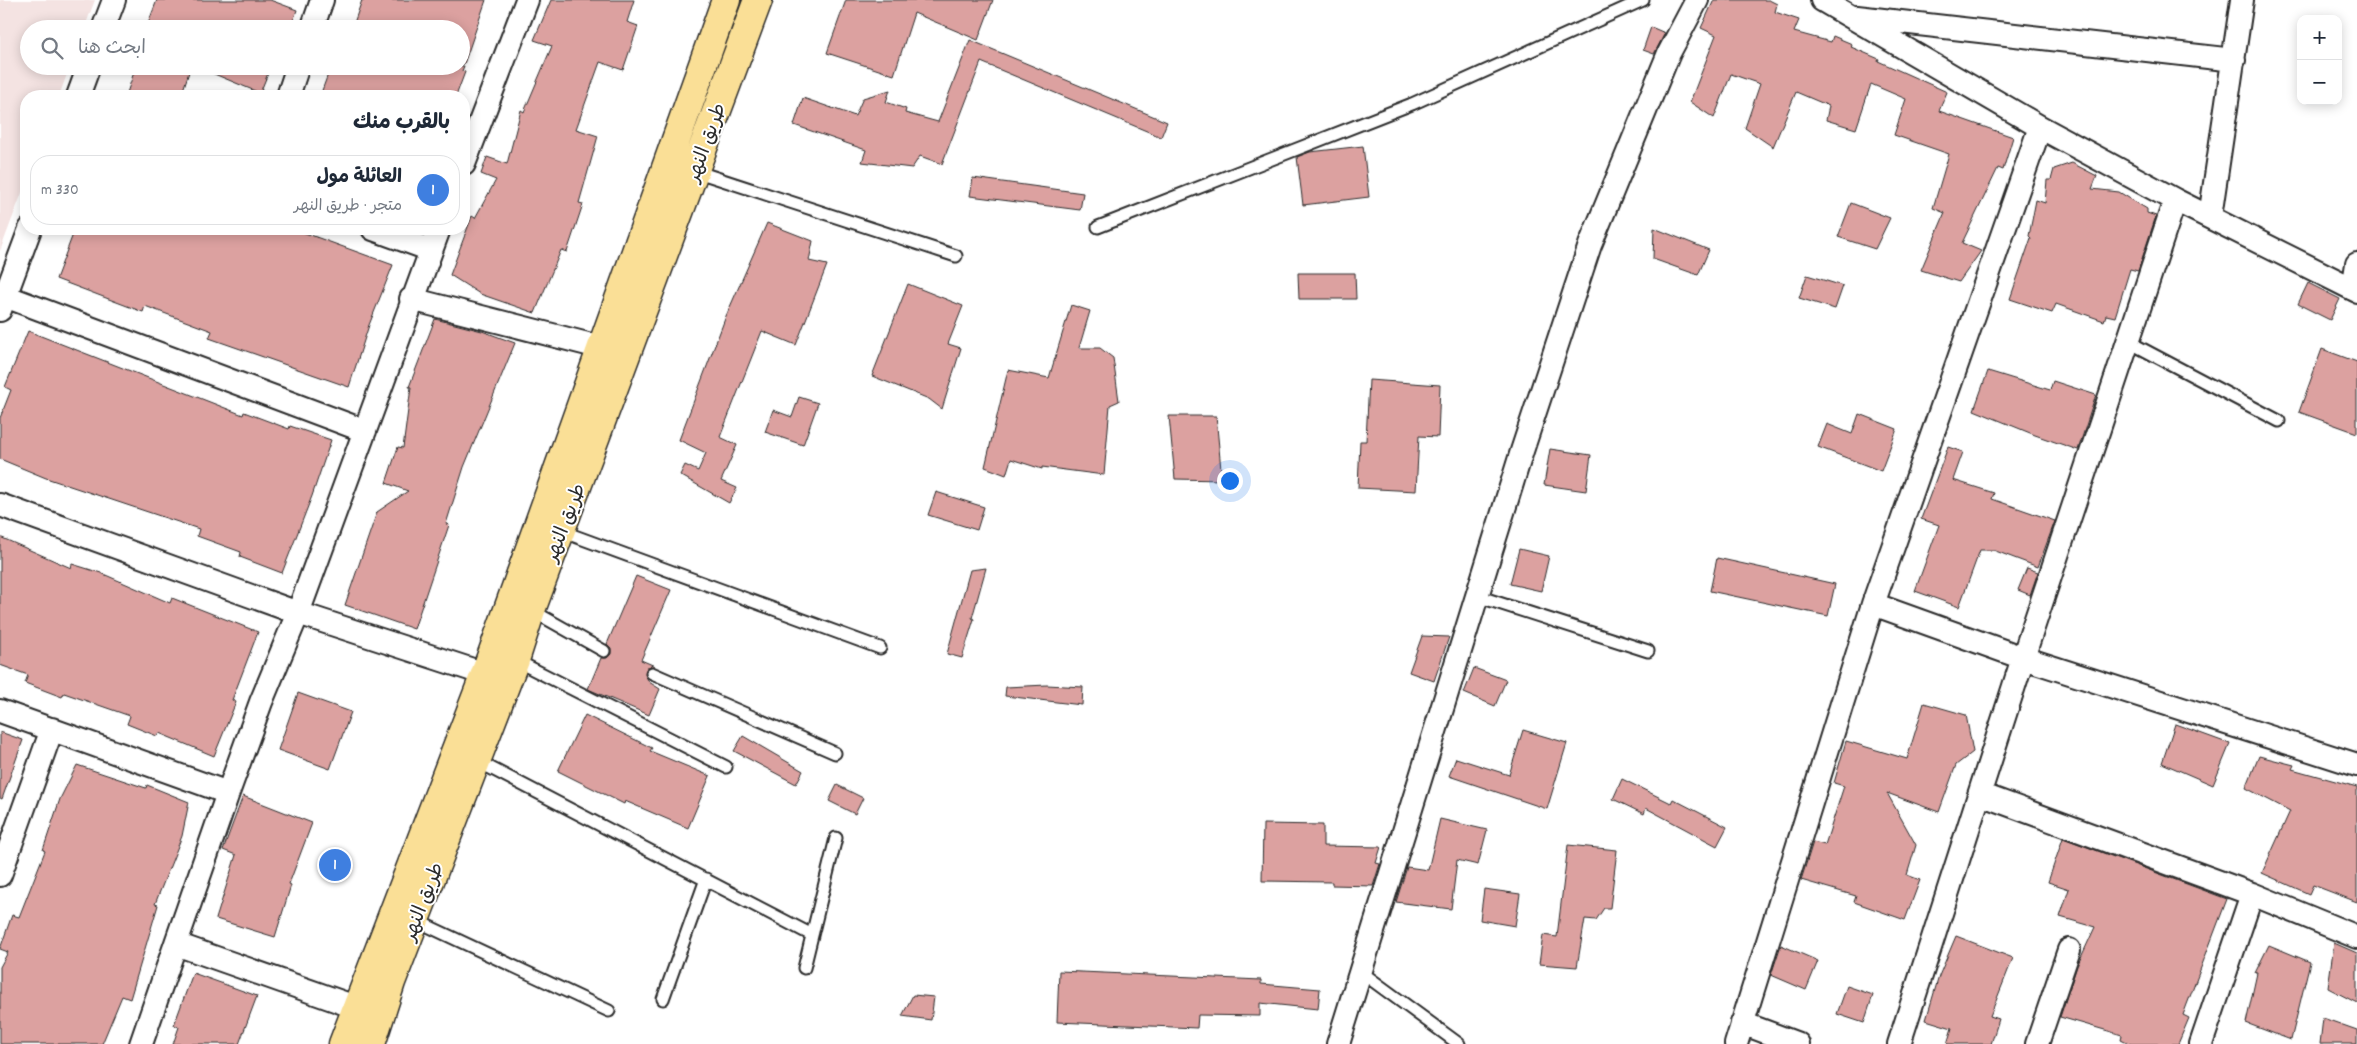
<!DOCTYPE html>
<html lang="ar">
<meta charset="utf-8">
<style>
:root{--surface:#fff;--page:#f6f6f7;--text:#1f2937;--muted:#747a83;--line:#e0e1e3;--accent:#2563eb}
body{margin:0;font-family:Dekko,"Playpen Sans Arabic",sans-serif;background:var(--page);color:var(--text);direction:rtl}
.controls{position:absolute;right:15px;top:15px;display:grid;overflow:hidden;border-radius:10px;box-shadow:0 2px 12px #0003}
.controls button{width:45px;height:45px;display:grid;place-items:center;padding:0;border:0;border-bottom:1px solid var(--line);background:var(--surface);color:var(--text);font:25px sans-serif}
.you{position:absolute;left:1229px;top:480px;width:18px;height:18px;margin:-12px;border:4px solid #fff;border-radius:50%;background:#1a73e8;box-shadow:0 0 0 8px #1a73e833}
.badge{display:grid;place-items:center;width:32px;height:32px;border-radius:50%;background:var(--accent);color:#fff;font-size:16px;font-weight:700}
.pin{position:absolute;translate:-50% -50%;border:2px solid #fff;box-shadow:0 1px 5px #0006}
.list{margin:0;padding:0;list-style:none}
h2{display:flex;justify-content:space-between;align-items:center;height:65px;margin:0;padding:0 20px;font-size:21px}
h2 small{font-size:16px;font-weight:400;color:var(--muted)}
.list li{display:grid;grid-template-columns:32px 1fr auto;gap:15px;align-items:center;box-sizing:border-box;height:70px;margin:0 10px 10px;padding:0 10px;border:1px solid var(--line);border-radius:20px}
.list b{display:block;font-size:19px;white-space:nowrap}
.list p{margin:0;font-size:16px;white-space:nowrap;color:var(--muted)}
.list em{font-size:16px;font-style:normal;color:var(--muted)}
.icon{flex:none;width:28px;height:28px;fill:none;stroke:currentColor;stroke-width:2;stroke-linecap:round;stroke-linejoin:round}
.map{position:relative;flex:none;width:2357px;height:1044px;overflow:hidden;direction:ltr}
.search{position:absolute;background:var(--surface);box-shadow:0 2px 12px #0003;left:20px;top:20px;width:450px;height:55px;display:flex;align-items:center;gap:12px;box-sizing:border-box;padding:0 18px;border-radius:28px;color:var(--muted);font-size:19px}
.panel{position:absolute;background:var(--surface);box-shadow:0 2px 12px #0003;left:20px;top:90px;width:450px;height:145px;border-radius:20px;direction:rtl}
.map>svg:first-child{display:block}
.built{fill:#f4e3e2}
.building{fill:#dca1a0;stroke:#2b2b2b}
.lines{fill:none;stroke-linecap:round;stroke-linejoin:round}
.service-casing{stroke:#2b2b2b;stroke-width:15}
.minor-casing{stroke:#2b2b2b;stroke-width:26}
.primary-casing{stroke:#2b2b2b;stroke-width:31}
.service{stroke:#fff;stroke-width:11}
.minor{stroke:#fff;stroke-width:22}
.primary{stroke:#fadf96;stroke-width:28}
.labels{text-anchor:middle;stroke-width:4;stroke-linejoin:round;paint-order:stroke}
.street-label{font-size:20px;fill:#2b2b2b;stroke:#fff}
</style>
<div class="map">
<svg width="2357" height="1044" viewBox="0 0 2357 1044">
<rect width="100%" height="100%" fill="#fff"/>
<filter id="ink" filterUnits="userSpaceOnUse"><feTurbulence type="fractalNoise" baseFrequency=".02" numOctaves="2"/><feDisplacementMap in="SourceGraphic" scale="10" xChannelSelector="R" yChannelSelector="G"/><feConvolveMatrix kernelMatrix="1 2 1 2 8 2 1 2 1" color-interpolation-filters="sRGB"/></filter>
<g filter="url(#ink)">
<path class="built" d="M0 0H95L84 29H29V66H70L59 96H26V182L0 251Z"/>
<path class="building" d="M157 0H270L297 10 290 29H146Z
M362 0H486L464 64H461V29H352Z
M551 0H634L627 22 638 26 623 70 600 62 576 129 598 136 579 203 583 204 567 252 561 250 535 313 480 294 450 275 472 216 475 218 496 180 481 174 487 157 507 164 521 110 524 112 552 46 534 40Z
M846 0H993L978 40 914 13 894 75 827 53Z
M1714 0H1769L1777 4 1775 12 1799 20 1794 32 1831 42 1833 36 1852 44 1851 47 1879 59 1878 61 1947 92 1939 111 2013 137 2003 170 1998 168 1962 243 1981 251 1959 282 1921 270 1945 213 1933 208 1949 154 1894 135 1906 99 1871 84 1856 129 1826 120 1829 106 1796 92 1773 147 1745 128 1760 84 1731 74 1714 118 1690 102 1716 35 1701 28Z
M1651 27 1665 33 1654 54 1643 50Z
M970 40 1167 122 1161 137 981 62 942 164 920 156 912 168 862 162 866 150 794 125 803 98 855 116 863 98 890 90 886 102 906 109 905 113 938 122Z
M136 66H191L181 96H126Z
M195 66H271L260 93Z
M331 66H464L462 71 465 72 456 96H320Z
M1363 146 1369 197 1303 205 1297 157 1310 152Z
M2072 163 2097 176 2092 189 2119 192 2147 209V213L2156 216 2138 271 2130 269 2115 317 2106 315 2104 321 2056 304 2052 313 2010 299 2031 238 2029 236 2036 200 2045 203 2047 180H2051L2054 169Z
M973 178 1083 193 1080 210 970 196Z
M1851 203 1890 218 1875 249 1838 237Z
M767 223 813 241 809 261 827 265 796 345 762 331 720 437 737 445 721 481 737 488 729 503 680 475 685 465 698 471 706 453 679 440 726 316Z
M1654 228 1709 250 1698 275 1653 259Z
M75 229H294L393 265 369 325 349 387 209 338 212 331 145 306 143 312 56 279Z
M1298 273H1355L1356 299H1299Z
M1807 275 1843 286 1835 309 1799 298Z
M2308 283 2340 299 2330 320 2298 304Z
M908 284 963 306 948 344 961 348 942 409 929 399 872 376Z
M1071 305 1090 311 1079 348H1100L1113 358 1119 401 1110 405 1104 475 1042 467V469L1011 459 1006 475 985 467 1008 370 1049 378Z
M435 319 482 331 515 343 464 467 446 524 449 525 414 629 345 605 377 512 408 491 386 483 398 447 403 448 411 387H409Z
M28 331 243 415 244 412 289 429 290 426 331 440 312 496 282 573 240 557 241 552 197 536 199 529 46 478 0 459V418L11 390 5 387Z
M2322 349 2357 362V433L2299 412Z
M1988 371 2050 390 2053 381 2096 395 2078 450 2035 435 1974 410Z
M1369 380 1440 385 1438 437 1419 436 1416 491 1358 488 1360 441H1366Z
M799 397 818 403 803 445 765 432 773 410 792 417Z
M1859 414 1897 429 1881 471 1818 447 1827 424 1852 434Z
M1169 416H1216L1222 480 1175 479Z
M1948 447 1963 452 1953 480 1994 493 1992 499 2055 521 2038 567 1993 550H1980L1959 607 1915 591 1939 525 1921 519Z
M1550 449 1591 455 1586 491 1544 485Z
M936 492 984 507 977 530 928 515Z
M0 537 71 568 72 564 101 573 170 603 172 598 258 632 232 700 236 702 214 756 159 733 157 736 127 724 130 716 64 693 62 697 25 683 28 675 0 665Z
M1519 549 1549 556 1541 591 1510 584Z
M1717 558 1835 584 1828 616 1710 591Z
M986 568 972 618 974 619 962 658 947 654 970 570Z
M2027 568 2038 572 2030 595 2018 590Z
M636 576 671 590 641 660 655 666 647 667 645 674 649 682 660 689 649 715 588 689 601 658H607L611 654V648L607 644Z
M1422 636 1449 637 1434 681 1409 672Z
M1474 668 1506 680 1495 706 1464 693Z
M1047 685 1083 687 1082 705 1005 696 1006 687Z
M298 693 351 712 330 769 278 750Z
M1924 703 1966 715 1973 752 1956 765 1939 812 1887 793 1916 845 1907 875 1920 880 1905 920 1854 902 1856 896 1801 880 1813 842 1825 845 1844 786 1834 783 1846 741 1907 759Z
M585 715 652 748 650 751 710 776 688 828 625 801 624 804 558 771Z
M2175 724 2230 744 2213 785 2162 763Z
M1523 730 1567 743 1547 809 1449 776 1456 758 1509 775Z
M0 732 23 740 2 799 0 798Z
M743 736 803 771 796 784 734 751Z
M2259 756 2294 765 2292 769 2357 787V902L2313 885 2309 894 2262 873 2290 811 2246 788Z
M77 765 146 788 147 785 189 802 182 836 155 904 158 905 130 999 122 996 102 1044H0V967L8 952 0 949 12 915 19 917 45 851 43 850 60 799Z
M1622 779 1671 803 1673 799 1727 827 1717 846 1646 808 1644 814 1613 799Z
M837 785 863 798 855 814 829 801Z
M243 796 312 823 289 884 291 885 275 937 216 919 236 855 223 850Z
M1440 819 1487 830 1478 865 1457 860 1451 909 1396 902 1407 867 1428 870Z
M1263 824 1323 825V846L1381 847 1376 863 1380 864 1373 886 1332 885V882L1262 881Z
M2063 838 2227 899 2183 1015 2189 1018 2178 1044H2131L2121 1039 2122 1035 2060 1017 2077 966 2095 927 2060 917 2069 889 2048 882Z
M1568 845 1617 850 1610 908H1604L1596 920 1585 919 1577 967 1539 964 1543 935 1557 937Z
M1484 889 1520 894 1515 926 1480 920Z
M1956 936 2013 958 1990 1016 1999 1019 1991 1044H1947L1952 1028 1926 1020 1939 976Z
M2334 943 2357 953V1003L2328 988Z
M1781 945 1818 961 1806 990 1771 975Z
M2269 945 2310 962 2291 1040 2246 1023 2257 973H2255Z
M1059 971 1261 980V984L1320 989 1318 1009 1260 1003V1016L1198 1015 1197 1028 1057 1022Z
M193 973 257 996 239 1044H173L179 1027 174 1025Z
M1847 986 1873 995 1864 1023 1837 1014Z
M913 995 934 997 931 1020 902 1016Z
M2323 1018 2357 1030V1044H2320Z"/>
<g class="lines">
<defs>
<path id="service" d="M695 171 956 256
M1098 227 1412 104 1643 0
M2129 342 2279 421
M561 531 880 648
M1477 596 1648 651
M531 610 604 651
M515 660 726 767
M652 673 835 753
M477 761 812 935
M415 920 609 1011
M804 968 836 838
M1361 972 1459 1044
M663 999 706 879"/>
<path id="minor" d="M1822 0 2040 127 2175 200 2023 658 1899 1044
M1857 17 2234 60
M103 29 114 0
M312 29 322 0
M78 96 89 66
M288 96 298 66
M464 164 527 0
M2175 200 2357 291
M2210 217 2242 0
M373 229 431 250
M2353 289 2357 264
M5 296 365 431
M411 299 603 348
M0 310 30 229
M0 505 298 613 485 674
M1873 604 2023 658 2357 765
M0 711 228 793
M1980 794 2252 894 2357 937
M0 875 52 729
M176 944 358 1008
M1742 1023 1798 1044
M141 1044 228 793 261 702 298 613 439 229
M1338 1044 1522 451 1590 245 1669 53 1697 0
M1736 1044 1873 604 2040 127
M2037 1044 2069 950
M2201 1044 2252 894"/>
<path id="primary" d="M343 1044 485 674 726 0
M371 1044 391 982 515 660 531 610 758 0"/>
</defs>
<use href="#service" class="service-casing"/>
<use href="#minor" class="minor-casing"/>
<use href="#primary" class="primary-casing"/>
<use href="#service" class="service"/>
<use href="#minor" class="minor"/>
<use href="#primary" class="primary"/>
</g>
</g>
<g class="labels">
<g class="street-label">
<text transform="translate(705 142) rotate(-70)" y="7">طريق النهر</text>
<text transform="translate(564 522) rotate(-69)" y="7">طريق النهر</text>
<text transform="translate(422 901) rotate(-69)" y="7">طريق النهر</text>
</g>
</g>
</svg>
<div class="controls">
<button>+</button>
<button>−</button>
</div>
<div class="you"></div>
<div class="pin badge" style="left:335px;top:865px;background:#3f7fe0">1</div>
<div class="search"><svg class="icon" aria-label="search" viewBox="0 0 24 24"><circle cx="10" cy="10" r="6"/><path d="M15 15l6 6"/></svg>ابحث هنا</div>
<section class="panel">
<h2>بالقرب منك<small></small></h2>
<ul class="list">
<li><span class="badge" style="background:#3f7fe0">1</span><div><b>العائلة مول</b><p>متجر · طريق النهر</p></div><em>330 m</em></li>
</ul>
</section>
</div>
